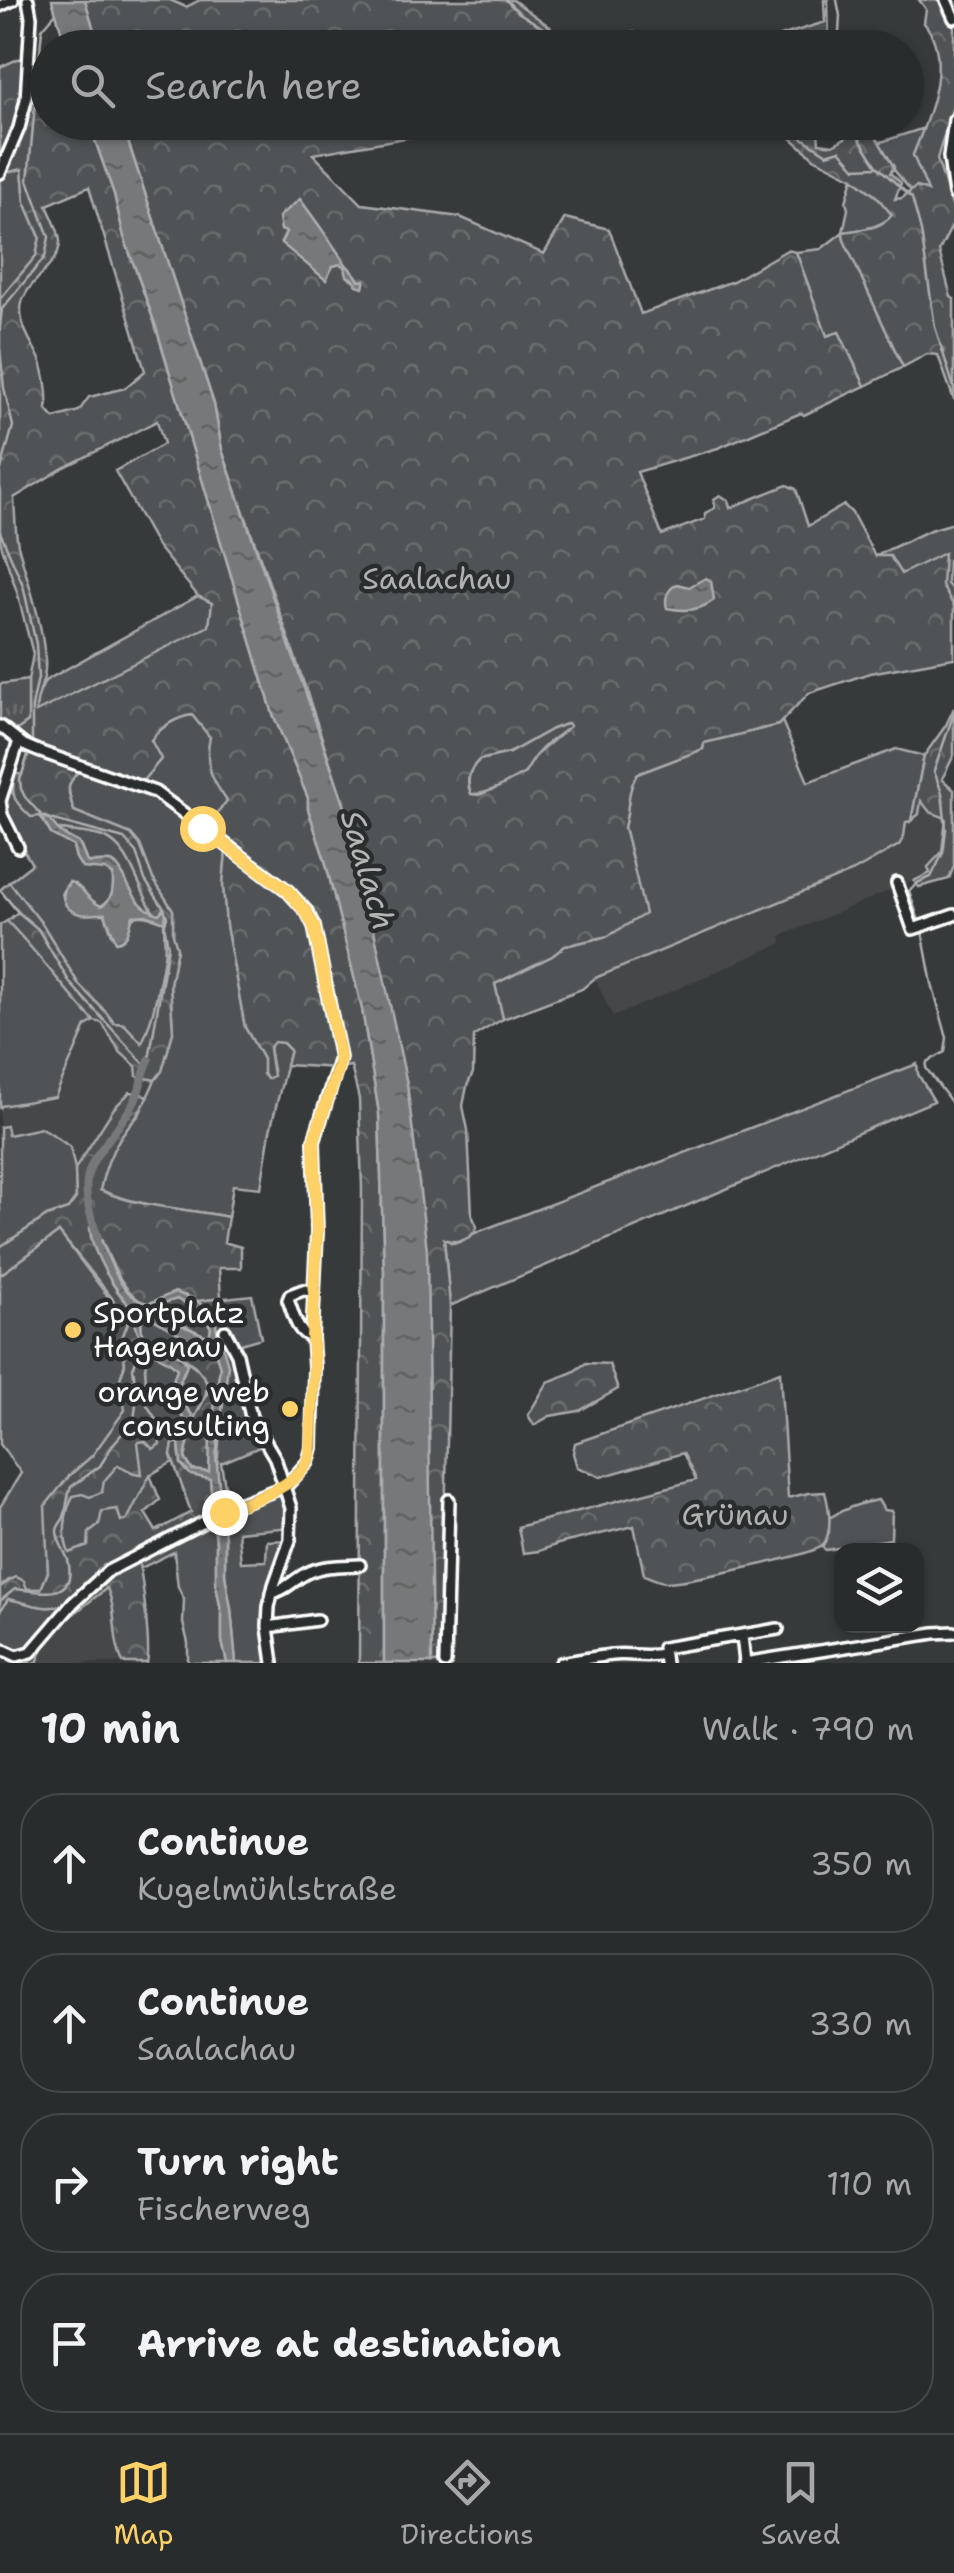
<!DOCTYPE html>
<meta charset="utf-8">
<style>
:root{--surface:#292c2c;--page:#313434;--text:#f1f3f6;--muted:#a5a7a9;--line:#454848;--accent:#ffd166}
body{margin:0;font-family:"Shantell Sans",sans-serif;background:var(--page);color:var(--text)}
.controls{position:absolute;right:30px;bottom:30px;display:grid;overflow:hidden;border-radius:20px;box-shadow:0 2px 8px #0004}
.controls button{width:90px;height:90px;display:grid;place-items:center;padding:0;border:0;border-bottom:2px solid var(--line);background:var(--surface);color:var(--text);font:50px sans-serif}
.stop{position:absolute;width:30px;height:30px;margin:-22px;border:8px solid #ffd166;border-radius:50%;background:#fff}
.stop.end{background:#ffd166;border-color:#fff;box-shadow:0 2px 10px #0008}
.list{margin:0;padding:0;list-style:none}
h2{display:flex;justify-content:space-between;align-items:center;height:130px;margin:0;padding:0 40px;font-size:42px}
h2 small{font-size:32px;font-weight:400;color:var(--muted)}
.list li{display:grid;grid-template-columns:65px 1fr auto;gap:30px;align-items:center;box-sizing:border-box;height:140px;margin:0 20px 20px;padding:0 20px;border:2px solid var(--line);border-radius:40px}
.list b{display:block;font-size:38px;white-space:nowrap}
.list p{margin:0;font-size:32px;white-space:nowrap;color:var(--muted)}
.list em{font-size:32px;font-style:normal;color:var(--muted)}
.icon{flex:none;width:55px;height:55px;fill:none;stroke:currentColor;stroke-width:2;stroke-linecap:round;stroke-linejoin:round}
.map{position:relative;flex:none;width:954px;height:1663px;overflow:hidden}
.search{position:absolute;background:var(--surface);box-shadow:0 2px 8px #0004;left:30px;right:30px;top:30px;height:110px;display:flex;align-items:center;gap:25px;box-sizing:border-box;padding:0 35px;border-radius:55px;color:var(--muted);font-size:38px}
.sheet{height:770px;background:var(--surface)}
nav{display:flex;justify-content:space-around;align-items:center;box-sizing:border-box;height:140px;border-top:2px solid var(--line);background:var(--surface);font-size:28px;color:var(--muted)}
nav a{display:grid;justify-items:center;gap:5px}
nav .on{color:var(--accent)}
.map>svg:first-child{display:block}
.built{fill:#444748}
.grass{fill:#505354;stroke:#a8a9aa;stroke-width:2.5}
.forest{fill:url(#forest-crowns);stroke:#a8a9aa;stroke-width:2.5;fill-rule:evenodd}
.park{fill:url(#park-tufts);stroke:#a8a9aa;stroke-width:2.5}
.water{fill:url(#water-ripples);stroke:#adaeaf;stroke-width:2.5;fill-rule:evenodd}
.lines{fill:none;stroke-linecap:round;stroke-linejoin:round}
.stream{stroke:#adaeaf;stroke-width:2.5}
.canal{stroke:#767879;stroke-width:8}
.minor-casing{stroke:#fff;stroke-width:16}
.minor{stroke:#2a2d2e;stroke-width:9}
.route{stroke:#ffd166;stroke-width:12}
.poi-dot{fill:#ffd166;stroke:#2a2d2e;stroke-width:4}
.labels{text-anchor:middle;stroke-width:9;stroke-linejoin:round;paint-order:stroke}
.park-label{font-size:30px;fill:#b0b2b2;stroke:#2a2d2e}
.poi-label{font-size:30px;fill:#fff;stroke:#2a2d2e;text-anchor:start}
.water-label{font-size:32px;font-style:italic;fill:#b4b5b5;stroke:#2a2d2e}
</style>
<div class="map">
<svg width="954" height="1663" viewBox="0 0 954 1663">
<defs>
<pattern id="forest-crowns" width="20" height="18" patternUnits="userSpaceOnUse" patternTransform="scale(2.5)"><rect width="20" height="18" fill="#505354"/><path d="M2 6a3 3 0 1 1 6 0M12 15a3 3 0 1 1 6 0" fill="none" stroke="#6a6d6e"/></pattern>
<pattern id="park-tufts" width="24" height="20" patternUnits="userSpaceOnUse" patternTransform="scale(2.5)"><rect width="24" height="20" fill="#505354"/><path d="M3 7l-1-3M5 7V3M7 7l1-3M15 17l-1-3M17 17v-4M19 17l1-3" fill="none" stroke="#6a6d6e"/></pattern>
<pattern id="water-ripples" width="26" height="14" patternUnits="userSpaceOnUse" patternTransform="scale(2.5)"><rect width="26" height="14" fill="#767879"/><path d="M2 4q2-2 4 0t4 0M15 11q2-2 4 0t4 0" fill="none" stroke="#616262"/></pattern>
</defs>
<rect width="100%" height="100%" fill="#373a3b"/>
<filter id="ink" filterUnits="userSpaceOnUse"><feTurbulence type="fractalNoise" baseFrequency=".01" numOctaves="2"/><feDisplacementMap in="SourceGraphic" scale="20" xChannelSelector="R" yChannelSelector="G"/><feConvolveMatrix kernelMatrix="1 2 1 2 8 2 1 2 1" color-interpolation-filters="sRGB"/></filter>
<g filter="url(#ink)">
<path class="built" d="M921 800 930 812 947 818 942 852 928 867 931 873 905 885 903 893 916 920 918 932 909 935 893 889 781 936 782 943 613 1017 595 978 854 871 862 865 891 850 904 836 906 821Z
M94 1021 102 1023 120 1052 136 1066 137 1076 155 1080 148 1098 140 1093 114 1108 75 1169 70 1147 41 1128 7 1135 0 1127V1109L1 1106 55 1097 86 1026Z
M107 1588 113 1607 114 1634 117 1651 123 1663H37L47 1639 61 1624 72 1618Z"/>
<path class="grass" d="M824 0H828L829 47 742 48 825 22Z
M924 128 913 155 929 192 916 187 911 191 895 171 878 143Z
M22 168 25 202 40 237 36 256 0 299V174Z
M853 178 877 197 893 215C879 229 861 229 843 232L844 240 903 367 865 386 839 332 827 337 796 252 821 249 843 232 848 209 846 202Z
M954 523V557L948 560 947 584 954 591V606L875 556 930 530Z
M198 596 213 603 209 627 35 713 36 700 45 681Z
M192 715 210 737 212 774 227 801 203 829 224 845 226 852 223 884 226 925 245 1027 263 1059 265 1068 273 1070 269 1048 274 1041 283 1043 290 1050 270 1131 261 1188 233 1185 228 1217C185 1208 140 1208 100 1190L106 1162 121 1135 139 1115 155 1080 162 1071 173 1032 170 984 177 948 173 935V910L153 879 140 845 131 834 74 811C66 787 66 784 83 766L139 785 161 759 150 740C161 728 176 717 192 715Z
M782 721 808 782 896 749 924 756 911 821 906 822 904 836 899 845 854 871 595 978 582 989 503 1019 495 984 552 956 565 946 608 936 633 863 624 827 627 814 629 788 637 774 703 749 704 743 778 725Z
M568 723 571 726C558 735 542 746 533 759 527 769 535 766 525 773 512 783 487 795 471 794 466 780 469 770 479 760L509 753 552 729Z
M8 771 15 773 11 792 40 815 51 834 73 846 76 858 110 871C117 884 113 899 101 906 88 901 82 889 69 882L62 892C65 919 86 912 105 914L112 935C134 915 135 911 165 922V955L151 1023 142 1044 124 1024 114 1023 105 1011 79 985 43 925 9 882 32 864 2 815Z
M56 829C71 832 89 832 103 837 132 847 138 891 155 914 141 907 127 891 124 876L101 862H87L81 847Z
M7 921C38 953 64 989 94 1021L86 1026 55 1097 1 1106 0 1109V925Z
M917 1064 918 1074 934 1101 450 1306 444 1238 452 1243 460 1242 475 1233Z
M6 1126 8 1135 41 1128 52 1134 70 1147 75 1169 76 1198 68 1209 47 1216 0 1247V1127Z
M59 1232 128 1323 122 1338 125 1364 120 1379 126 1410 92 1456 70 1475 46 1506 48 1572 41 1589H27L9 1580 0 1587V1507L21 1473 0 1444V1275Z
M252 1295 261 1338 234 1346 222 1328 217 1332C215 1318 207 1310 197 1301Z
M149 1348C158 1357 171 1358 177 1369 169 1395 170 1396 184 1420L179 1442 173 1445 171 1455 173 1462 150 1475 128 1520 99 1525 88 1546 69 1554C62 1537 64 1512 73 1496 93 1491 105 1479 118 1464L134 1473 141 1474 137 1442 145 1441 157 1421 147 1405 145 1367Z
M185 1360C217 1379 208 1393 193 1421L192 1415 175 1393 186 1368Z
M221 1415 254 1423 267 1444 221 1463 229 1509 286 1486 292 1527 238 1532 241 1562 266 1561 267 1541 290 1540 269 1607 273 1663H236L231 1609 225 1575V1538L217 1469Z
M878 1500 884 1510 892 1511 891 1539 826 1550 822 1547 829 1532V1518C845 1508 860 1503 878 1500Z
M213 1518 216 1542V1585L222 1616V1641L227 1663H188V1643L183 1623 184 1599 178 1587 174 1552 141 1568 136 1556Z
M8 1599C31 1603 43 1612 66 1604L68 1609 47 1639 37 1663H17L0 1648V1611Z"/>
<path class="forest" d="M85 0H170L186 7 200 0H513L557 32 568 31 588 38 634 32 636 37 658 42 659 36 674 34 685 47H99Z
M919 0H944L954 25V102L937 159 954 212V222L939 251 951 297 954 299V400L938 355 927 354 903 367 844 240 843 232C860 229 880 230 892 215L877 197 853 178 814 158 774 123H790L809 134 814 130 818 132 819 143 833 145 850 135 842 123H868L894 167 890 173 901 183 895 199 902 198 916 187 928 191 913 155C928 118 954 59 924 23L926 9Z
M28 58 47 59 48 122 89 123 114 194 124 237 155 324 273 714 308 798V809L325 860 362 1009 379 1113 384 1271V1663H359L362 1189 359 1099 351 1066 338 1068 286 1065 290 1050 283 1043 274 1042 269 1048 273 1076 267 1079 263 1074V1059L245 1027 226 925 223 884 226 852 224 845 203 829 227 801C211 779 204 764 210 737L192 715C176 717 161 727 151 740L161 759 139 785 83 766C66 784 66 787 74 811L131 834 140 845 153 879 173 910V934L177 948 170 984 173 1032 162 1071 155 1080 137 1076 136 1066 120 1052 102 1023 94 1021C64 989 38 953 7 921L18 912 0 890 9 882 43 925 79 985 105 1011 114 1023 124 1024 142 1043C154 1016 160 986 164 957 167 943 161 930 167 917L163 909 159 914H155C138 891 132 847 103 837 89 832 71 832 56 829 49 819 45 814 31 817 14 801 10 797 15 773L22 775 31 744 11 734 28 722V680L33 654 17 592 0 541V375L3 374 0 361V299L36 256 40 237 25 202 22 169 0 174V67L18 59ZM89 187 145 371 125 388 89 397 79 411 54 418 47 410C48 394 46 378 41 362 34 345 21 330 21 310 21 283 59 269 60 242 60 231 51 216 47 205ZM157 421 164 444 115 471 157 546 198 596 212 603 209 626 36 712C36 692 47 682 45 659 42 620 28 583 18 545 15 530 15 513 14 498L63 468Z
M122 123H491L313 154 362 204 460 217 544 254 565 218 609 229 641 314 733 281 787 250 796 252 827 336 839 332 865 386 804 415 801 413 718 448 637 472 662 535 705 519V513L715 508 714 499 720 495 728 500 730 508 787 485 796 489 808 526 844 505 852 513 875 556H890L901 574 944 553 942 586 954 606V658L870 673 809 693 778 725 704 743 703 749 637 774C626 794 630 806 624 827L645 914 608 936 565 946 552 956 495 984 503 1019 474 1036 473 1073 467 1086 463 1106 468 1130 472 1215 477 1227C471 1241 456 1244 444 1239L450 1306 442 1663H431L357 851 344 804 290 642 222 450 214 404ZM300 200C315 221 331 241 344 262 349 270 356 272 359 281H364L363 286 348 277 345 267 340 264 333 266 329 273 281 242 286 236ZM568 723 570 726 536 755 525 773 497 788 479 795 471 794C465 780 469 770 479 760L509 753 552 729Z
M954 708V755L942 779 954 790V866L949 879 919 887 914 881 930 873 928 867 942 852 946 818 930 812 921 801 919 814 911 821 924 756 946 725Z
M130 1092 140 1093 148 1098C140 1113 129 1124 120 1138 109 1155 104 1171 100 1190 140 1208 185 1208 228 1217L224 1242 241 1247V1268H219L221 1298 197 1301C175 1286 165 1300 145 1304 119 1289 110 1258 98 1232L91 1237C103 1263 111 1291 134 1309 134 1325 138 1336 149 1348L145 1367 147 1405 157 1421 160 1444 153 1449 145 1441 138 1442 142 1474 134 1473 118 1465 104 1481 102 1492 90 1497 82 1494 73 1496C64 1512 62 1537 69 1553L88 1546 89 1533 99 1525 102 1511 117 1509 121 1521 127 1520 150 1475 160 1500 145 1513 156 1531 191 1512 171 1455 173 1444 179 1442 180 1456 186 1471 210 1478 213 1518 137 1556C142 1569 151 1651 147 1663H123C111 1637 118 1613 107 1588L61 1624 68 1609 66 1604C43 1612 31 1603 8 1599L0 1611V1587L16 1577 24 1581 27 1589H41L48 1572 45 1506 70 1475 92 1456 125 1410 120 1379 125 1364 122 1338 128 1323 112 1298 59 1232 0 1275V1247L47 1216 68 1209 76 1198 75 1169 114 1108Z
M177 1299 202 1312 211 1328 209 1338 154 1309 163 1303Z
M142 1312 216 1354 220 1367 210 1438V1472L192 1470 185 1458 193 1421 208 1392 207 1381 195 1366 181 1356 162 1353 150 1344 141 1330Z
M222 1328 234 1346 254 1423 221 1415 228 1365 218 1342 217 1332Z
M586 1363 609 1364 618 1389 579 1411 550 1416 534 1425 528 1415 548 1382 573 1372Z
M780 1372 788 1498 808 1493 825 1492C829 1507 833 1531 823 1545 816 1555 684 1582 666 1582 659 1582 650 1577 644 1575L634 1526 558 1544 539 1551 523 1553 518 1527 696 1480 683 1453 601 1477 577 1467 573 1453 575 1443Z"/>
<path class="park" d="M28 680V722L11 734 0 726V684Z"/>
<path class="water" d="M52 0H85L99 47H66Z
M89 123H122L214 404 222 450 344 804 357 851 407 1084 427 1250 432 1663H384V1271L379 1113 362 1009 325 860 308 809V798L273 714 155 324 124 237 114 194Z
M300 199C315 220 331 241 344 262 350 271 355 271 359 281L365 280 363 287 357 285 354 280 347 276 345 267 340 264 333 266 326 280 281 243 286 232 281 230 279 217Z
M706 578 711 581 714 600C700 611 684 612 667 608 664 598 668 589 677 584L689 587Z
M40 815 48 818 61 833 79 843 87 862C95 864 103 860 111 862 127 867 128 907 159 914L164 908 167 918 165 922 146 915 133 916C129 926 130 940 116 942L105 914C97 913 88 916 80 914 62 910 59 894 70 882 82 885 88 901 101 906 114 899 113 888 113 875L105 870 82 868 76 858 73 846 51 834Z
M90 1228 98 1232C108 1255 120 1301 150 1303L175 1292 197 1301 207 1309 216 1323 218 1342 223 1348 228 1365 216 1457 225 1538V1575L231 1609 236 1663H227L222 1641V1616L216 1585V1542L210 1479 191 1475 181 1464 179 1442 184 1420 169 1392 177 1369C170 1360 164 1361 156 1354 140 1343 134 1327 134 1309 116 1294 91 1252 90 1228ZM177 1299 202 1312 211 1328 209 1337 185 1327 155 1310 163 1303ZM142 1313 216 1354 220 1367 210 1438 209 1472 192 1470 185 1458 193 1421 192 1415 175 1393 187 1364 181 1356C155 1348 137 1348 142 1313Z"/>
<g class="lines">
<path class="stream" d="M506 0 518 12 562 40 582 47 624 41 652 48
M837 0 840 16 838 48
M786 122 793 132 827 154 840 150 856 168 876 167
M849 122 877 166 912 198 921 231 935 327 954 388
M0 326 2 309 45 257 49 237 28 180 42 29 56 13
M0 349 4 388 13 426 0 473
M0 532 23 585 36 644 38 678 32 706V743
M29 752 20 780 21 789 25 797 43 817 124 839 136 852 145 880 163 907
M0 890 18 912 38 929 70 983 146 1066
M920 924 909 891 919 882 931 877 943 853 946 829 942 793 934 771 954 713
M922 931 932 984 947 1038 945 1052 927 1062 926 1068 954 1106
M149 1060 168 946 164 925 166 914
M0 1601 15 1589C39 1591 78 1602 68 1560 65 1551 57 1541 57 1531 57 1526 62 1522 64 1517 67 1507 67 1497 71 1487L100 1466 114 1443 134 1420 137 1396 133 1368 138 1355 139 1334"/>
<path class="canal" d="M98 1237C69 1163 99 1161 133 1104 141 1090 142 1074 149 1060"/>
<defs>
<path id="minor" d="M946 0 954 18
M0 6 13 0
M954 120 949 157 954 194
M0 173 19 128 26 100 31 17 28 0
M0 726 24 745 38 751 155 792 287 890 307 912 314 926 340 1058 314 1141 317 1232 312 1337 314 1367 312 1448 308 1462 286 1486 241 1503 108 1571 73 1603 31 1652 17 1656 0 1648
M18 847 2 815 0 801 19 741
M897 883 913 929 954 915
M225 1331 237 1354 251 1417 275 1458 291 1508 290 1540 274 1585 269 1607 268 1627 273 1663
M312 1337C296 1334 294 1314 288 1300L290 1295 303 1290 314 1291
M272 1593C287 1590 295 1578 309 1572 324 1565 343 1566 360 1565
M268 1627 317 1620
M742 1636 745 1662
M445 1663 449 1500
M561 1663C578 1660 595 1657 612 1655 631 1653 644 1658 663 1654
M665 1663 663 1648 778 1629
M744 1663 934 1633 954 1632"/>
</defs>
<use href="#minor" class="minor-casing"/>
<use href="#minor" class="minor"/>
</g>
</g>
<g class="lines" filter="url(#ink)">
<path class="route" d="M202 828 287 890 306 912 314 926 340 1058 338 1068 314 1140 317 1232 312 1337 314 1367 310 1456C297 1490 253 1497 224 1512"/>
</g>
<g class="poi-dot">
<circle cx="73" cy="1330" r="10"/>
<circle cx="290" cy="1409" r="10"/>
</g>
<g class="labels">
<g class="park-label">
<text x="437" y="589">Saalachau</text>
<text x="735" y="1525">Grünau</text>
</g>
<g class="poi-label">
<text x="93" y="1323">Sportplatz<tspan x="93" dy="34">Hagenau</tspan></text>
<text x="270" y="1402" text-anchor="end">orange web<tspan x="270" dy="34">consulting</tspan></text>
</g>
<g class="water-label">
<text transform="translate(368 870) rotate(74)" y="11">Saalach</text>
</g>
</g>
</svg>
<div class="controls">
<button><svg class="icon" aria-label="layers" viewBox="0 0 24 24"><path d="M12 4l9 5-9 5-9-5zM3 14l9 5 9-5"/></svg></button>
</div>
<div class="stop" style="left:202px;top:828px"></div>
<div class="stop end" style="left:224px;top:1512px"></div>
<div class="search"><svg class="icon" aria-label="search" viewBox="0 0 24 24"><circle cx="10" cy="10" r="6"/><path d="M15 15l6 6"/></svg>Search here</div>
</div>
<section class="sheet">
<h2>10 min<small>Walk · 790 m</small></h2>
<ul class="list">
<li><svg class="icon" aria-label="ahead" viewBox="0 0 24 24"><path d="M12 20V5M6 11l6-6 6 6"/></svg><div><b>Continue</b><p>Kugelmühlstraße</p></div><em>350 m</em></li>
<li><svg class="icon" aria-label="ahead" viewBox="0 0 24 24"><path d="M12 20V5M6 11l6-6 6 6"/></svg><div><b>Continue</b><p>Saalachau</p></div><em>330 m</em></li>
<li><svg class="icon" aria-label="right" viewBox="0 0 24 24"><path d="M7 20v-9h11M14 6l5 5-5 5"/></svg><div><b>Turn right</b><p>Fischerweg</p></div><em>110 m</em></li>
<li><svg class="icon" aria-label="arrive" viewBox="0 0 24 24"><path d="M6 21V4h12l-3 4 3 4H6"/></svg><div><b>Arrive at destination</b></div></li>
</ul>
</section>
<nav>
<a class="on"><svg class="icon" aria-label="map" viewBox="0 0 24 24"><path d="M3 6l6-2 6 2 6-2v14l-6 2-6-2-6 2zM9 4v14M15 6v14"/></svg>Map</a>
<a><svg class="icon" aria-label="directions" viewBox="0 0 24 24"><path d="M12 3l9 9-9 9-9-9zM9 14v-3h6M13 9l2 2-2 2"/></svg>Directions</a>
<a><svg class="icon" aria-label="saved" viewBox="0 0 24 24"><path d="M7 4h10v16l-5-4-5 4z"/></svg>Saved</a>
</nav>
